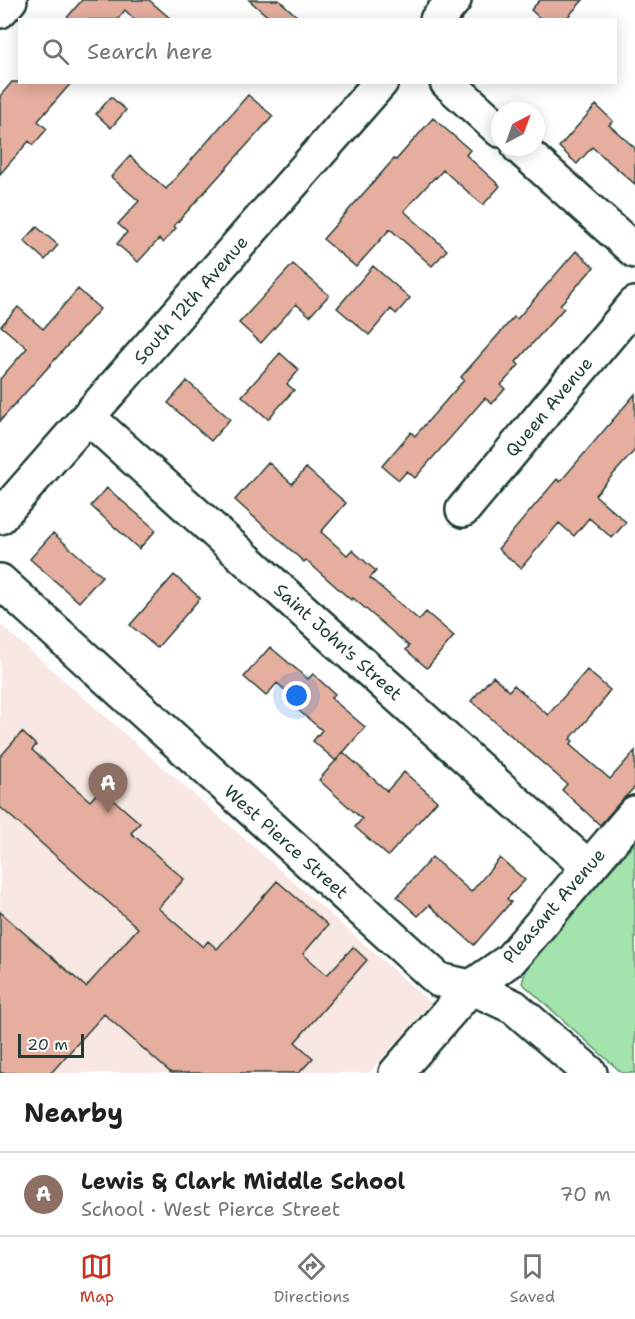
<!DOCTYPE html>
<meta charset="utf-8">
<style>
:root{--surface:#fff;--page:#f6f6f6;--text:#202124;--muted:#757577;--line:#e0e0e0;--accent:#c8321e}
body{margin:0;font-family:"Shantell Sans",sans-serif;background:var(--page);color:var(--text)}
.compass{position:absolute;left:491px;top:102px;width:54px;height:54px;border-radius:50%;background:var(--surface);box-shadow:0 3px 15px #0003;rotate:41deg}
.scale{position:absolute;left:18px;bottom:15px;width:66px;box-sizing:border-box;padding-left:6px;border:3px solid #1f3d34;border-top:0;font-size:16px;line-height:21px;white-space:nowrap;color:#1f3d34;-webkit-text-stroke:4px #fff;paint-order:stroke}
.you{position:absolute;left:297px;top:696px;width:21px;height:21px;margin:-15px;border:4px solid #fff;border-radius:50%;background:#1a73e8;box-shadow:0 0 0 9px #1a73e833}
.badge{display:grid;place-items:center;width:39px;height:39px;border-radius:50%;background:var(--accent);color:#fff;font-size:20px;font-weight:700}
.pin{position:absolute;translate:-50% -50px;filter:drop-shadow(0 2px 3px #0008)}
.pin::after{content:'';position:absolute;top:32px;width:21px;height:18px;background:inherit;clip-path:polygon(0 0,100% 0,50% 100%)}
.list{margin:0;padding:0;list-style:none}
h2{display:flex;justify-content:space-between;align-items:center;height:78px;margin:0;padding:0 24px;font-size:26px}
h2 small{font-size:20px;font-weight:400;color:var(--muted)}
.list li{display:grid;grid-template-columns:39px 1fr auto;gap:18px;align-items:center;box-sizing:border-box;height:84px;padding:0 24px;border-top:2px solid var(--line)}
.list b{display:block;font-size:22px;white-space:nowrap}
.list p{margin:0;font-size:20px;white-space:nowrap;color:var(--muted)}
.list em{font-size:20px;font-style:normal;color:var(--muted)}
.icon{flex:none;width:33px;height:33px;fill:none;stroke:currentColor;stroke-width:2;stroke-linecap:round;stroke-linejoin:round}
.map{position:relative;flex:none;width:635px;height:1073px;overflow:hidden}
.search{position:absolute;background:var(--surface);box-shadow:0 3px 15px #0003;left:18px;right:18px;top:18px;height:66px;display:flex;align-items:center;gap:15px;box-sizing:border-box;padding:0 21px;border-radius:0px;color:var(--muted);font-size:22px}
.sheet{height:162px;background:var(--surface)}
nav{display:flex;justify-content:space-around;align-items:center;box-sizing:border-box;height:84px;border-top:2px solid var(--line);background:var(--surface);font-size:16px;color:var(--muted)}
nav a{display:grid;justify-items:center;gap:3px}
nav .on{color:var(--accent)}
.map>svg:first-child{display:block}
.built{fill:#f8e7e2}
.green{fill:#a3e3ac;stroke:#619070;stroke-width:1.5}
.building{fill:#e6ae9e;stroke:#1f3d34;stroke-width:1.5}
.lines{fill:none;stroke-linecap:round;stroke-linejoin:round}
.minor-casing{stroke:#1f3d34;stroke-width:38}
.minor{stroke:#fff;stroke-width:33}
.labels{text-anchor:middle;stroke-width:5;stroke-linejoin:round;paint-order:stroke}
.street-label{font-size:18px;fill:#1f3d34;stroke:#fff}
</style>
<div class="map">
<svg width="635" height="1073" viewBox="0 0 635 1073">
<rect width="100%" height="100%" fill="#fff"/>
<filter id="ink" filterUnits="userSpaceOnUse"><feTurbulence type="fractalNoise" baseFrequency=".0167" numOctaves="2"/><feDisplacementMap in="SourceGraphic" scale="12" xChannelSelector="R" yChannelSelector="G"/><feConvolveMatrix kernelMatrix="1 2 1 2 8 2 1 2 1" color-interpolation-filters="sRGB"/></filter>
<g filter="url(#ink)">
<path class="built" d="M0 624 431 1003 369 1073H0Z"/>
<path class="green" d="M635 843V1073H622L522 983 528 963Z"/>
<path class="building" d="M82 0H149L172 20H135L125 10 117 20H65Z
M249 0H279L301 20H272Z
M540 0H583L565 20H542L531 10Z
M12 82H72L38 121 47 129 33 145 29 141 0 174V96Z
M248 95 273 116 174 226 176 228 163 243 159 239 138 262 117 244 127 232 118 224 139 201 111 177 130 156 166 189Z
M111 97 126 110 111 128 96 114Z
M596 105 613 121 609 125 635 148V184L592 147 577 164 559 147Z
M433 118 470 150 466 155 500 186 483 205 443 170 436 178 435 177 404 211 447 250 432 266 390 229 356 267 323 239 394 159 396 160Z
M37 227 58 245 45 260 24 241Z
M576 251 594 267 560 305 564 308 516 362 519 365 501 385 505 389 492 404 485 398 415 478 407 471 399 480 382 466 411 432 415 436 464 380 461 377 514 317 517 319Z
M293 264 329 295 310 316 296 304 261 343 239 323Z
M373 266 410 298 396 314 391 309 369 335 337 308Z
M78 289 100 309 0 421V379L27 348 1 326 18 307 43 329Z
M280 353 299 370 287 384 294 390 268 419 242 396Z
M187 381 230 419 211 441 168 403Z
M635 394V450L595 495 626 522 612 538 589 518 574 536 559 523 521 568 498 549 557 479 560 482Z
M268 462 292 484 306 468 346 503 321 532 347 555 352 550 376 571 370 578 419 620 426 612 454 636 427 668 406 650 409 646 353 598 351 600 306 560 304 562 235 500Z
M107 488 156 530 139 549 91 506Z
M53 533 102 576 79 602 30 559Z
M174 575 200 598 157 648 130 625Z
M270 647 308 679 313 674 335 694 331 698 365 727 336 761 313 741 322 730 298 710 302 705 277 683 266 696 244 677Z
M587 670 610 690 603 699 604 700 570 739 573 741 570 745 610 779 635 751V787L621 801 600 825 562 790 567 784 471 701 493 676 509 691 514 685 548 715Z
M22 732 36 745 32 750 90 801 101 789 140 823 131 833 184 879 158 908 203 947 208 941 217 949 277 881 328 925 303 954 327 975 353 947 367 960 295 1042 313 1058 299 1073H171L104 1014 51 1073H0V912L86 987 138 928 0 807V757Z
M343 752 387 791 404 772 437 801 388 856 355 827 362 819 319 780Z
M432 857 471 892 500 858 525 880 507 899 511 902 474 945 429 905 418 916 397 897Z"/>
<g class="lines">
<defs>
<path id="minor" d="M0 11 10 0
M437 20 454 0
M447 82 500 130
M519 147 635 251
M88 417 588 867
M463 510 635 304
M0 517 381 82
M0 581 439 980 471 987 514 1007 590 1073
M396 1073 471 987 510 960 635 813"/>
</defs>
<use href="#minor" class="minor-casing"/>
<use href="#minor" class="minor"/>
</g>
</g>
<g class="labels">
<g class="street-label">
<text transform="translate(191 300) rotate(-49)" y="6">South 12th Avenue</text>
<text transform="translate(549 407) rotate(-50)" y="6">Queen Avenue</text>
<text transform="translate(338 642) rotate(42)" y="6">Saint John's Street</text>
<text transform="translate(286 842) rotate(42)" y="6">West Pierce Street</text>
<text transform="translate(554 906) rotate(-49)" y="6">Pleasant Avenue</text>
</g>
</g>
</svg>
<svg class="compass" viewBox="-18 -18 36 36"><path d="M0-13l5 13h-10z" fill="#e53935"/><path d="M0 13l5-13h-10z" fill="#757577"/></svg>
<div class="scale">20 m</div>
<div class="you"></div>
<div class="pin badge" style="left:108px;top:813px;background:#8d6e63">A</div>
<div class="search"><svg class="icon" aria-label="search" viewBox="0 0 24 24"><circle cx="10" cy="10" r="6"/><path d="M15 15l6 6"/></svg>Search here</div>
</div>
<section class="sheet">
<h2>Nearby<small></small></h2>
<ul class="list">
<li><span class="badge" style="background:#8d6e63">A</span><div><b>Lewis &amp; Clark Middle School</b><p>School · West Pierce Street</p></div><em>70 m</em></li>
</ul>
</section>
<nav>
<a class="on"><svg class="icon" aria-label="map" viewBox="0 0 24 24"><path d="M3 6l6-2 6 2 6-2v14l-6 2-6-2-6 2zM9 4v14M15 6v14"/></svg>Map</a>
<a><svg class="icon" aria-label="directions" viewBox="0 0 24 24"><path d="M12 3l9 9-9 9-9-9zM9 14v-3h6M13 9l2 2-2 2"/></svg>Directions</a>
<a><svg class="icon" aria-label="saved" viewBox="0 0 24 24"><path d="M7 4h10v16l-5-4-5 4z"/></svg>Saved</a>
</nav>
